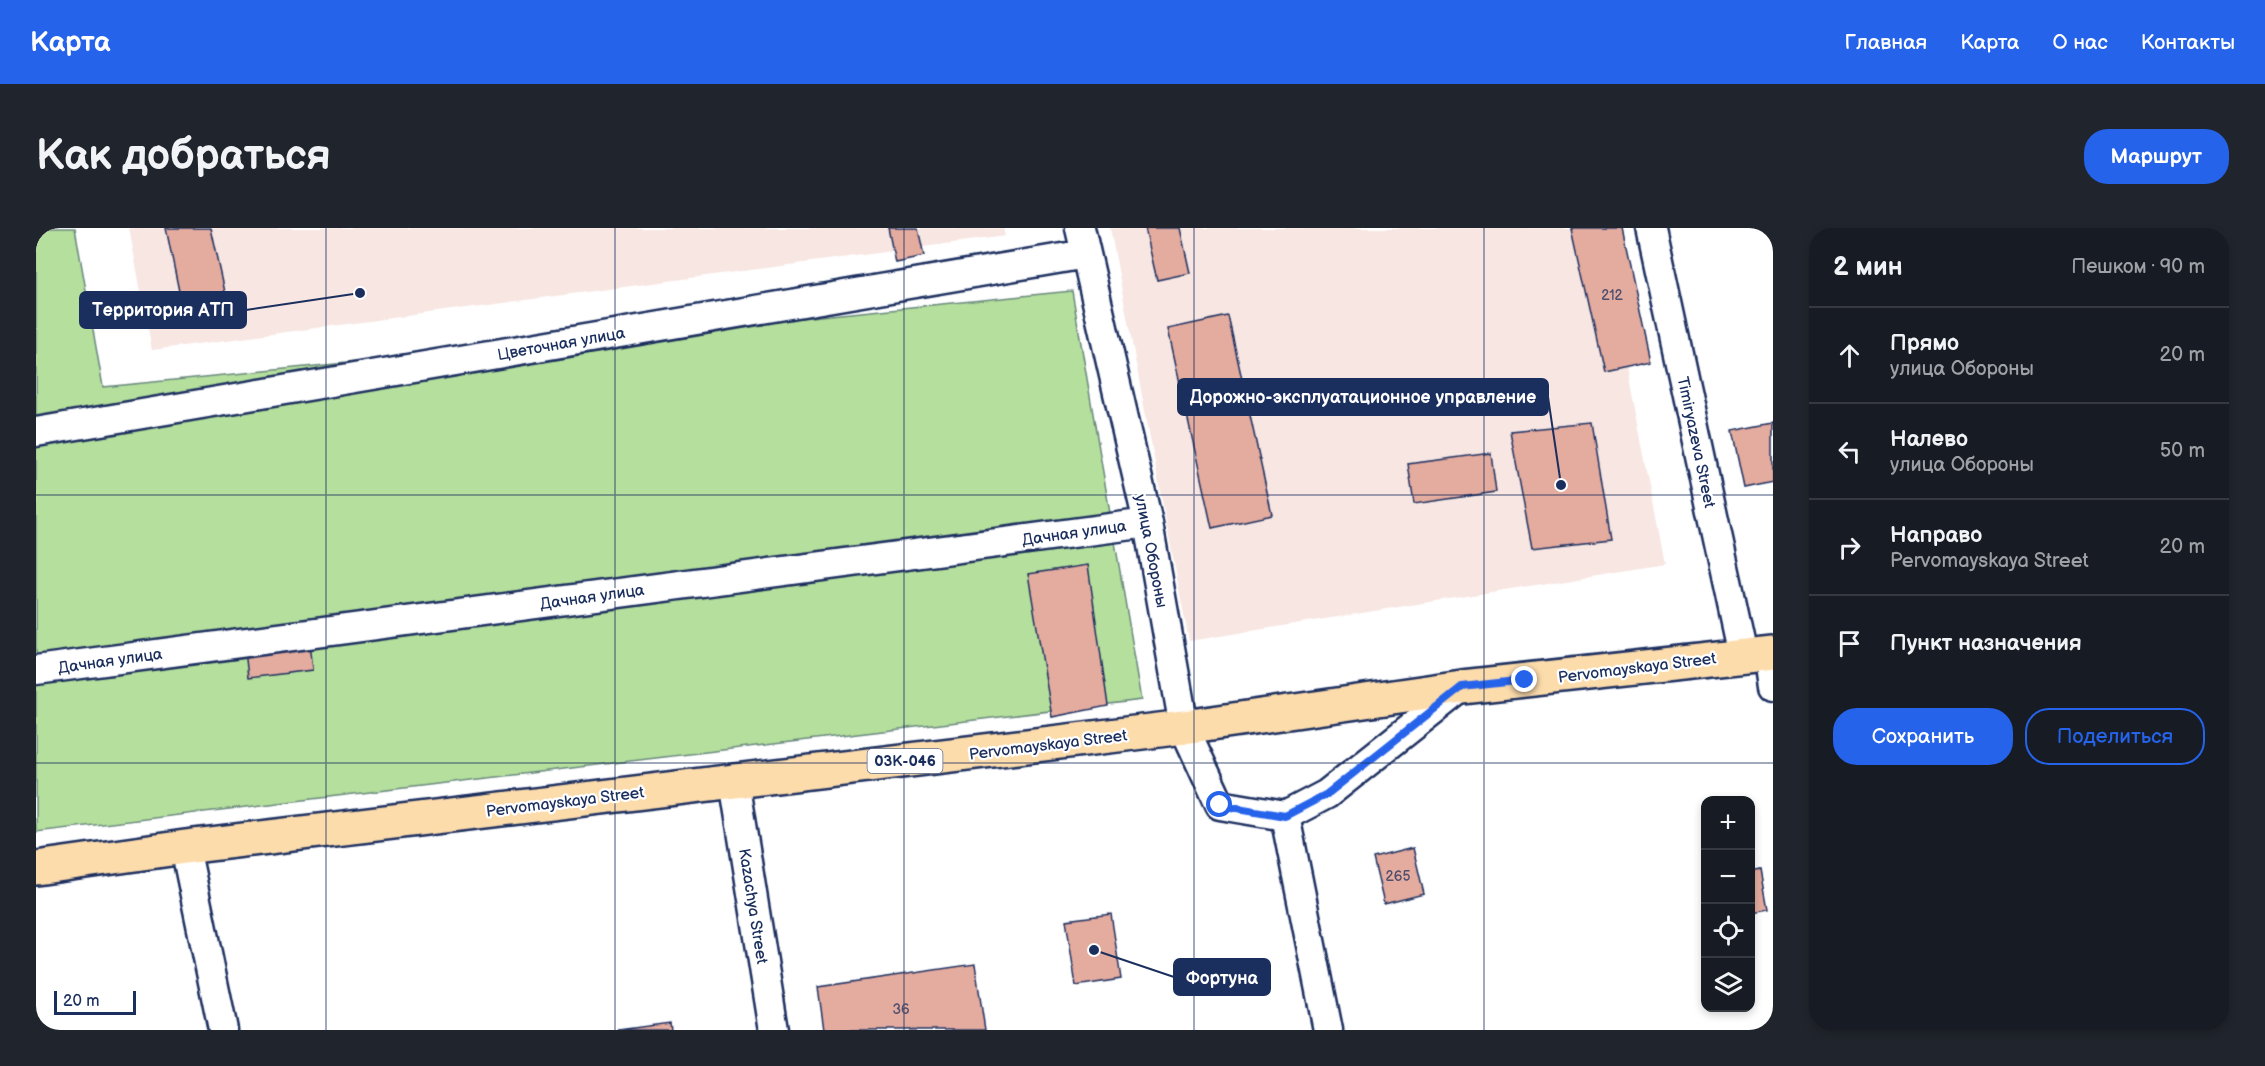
<!DOCTYPE html>
<html lang="ru">
<meta charset="utf-8">
<style>
:root{--surface:#171b24;--page:#20242c;--text:#f1f3f6;--muted:#9ea1a6;--line:#363941;--accent:#2563eb}
body{margin:0;font-family:"Balsamiq Sans",sans-serif;background:var(--page);color:var(--text)}
.controls{position:absolute;right:18px;bottom:18px;display:grid;overflow:hidden;border-radius:12px;box-shadow:0 3px 9px #0003}
.controls button{width:54px;height:54px;display:grid;place-items:center;padding:0;border:0;border-bottom:2px solid var(--line);background:var(--surface);color:var(--text);font:30px sans-serif}
.scale{position:absolute;left:18px;bottom:15px;width:82px;box-sizing:border-box;padding-left:6px;border:3px solid #1b2f5e;border-top:0;font-size:16px;line-height:21px;white-space:nowrap;color:#1b2f5e;-webkit-text-stroke:4px #fff;paint-order:stroke}
.stop{position:absolute;width:18px;height:18px;margin:-14px;border:4px solid #2563eb;border-radius:50%;background:#fff}
.stop.end{background:#2563eb;border-color:#fff;box-shadow:0 2px 6px #0008}
.list{margin:0;padding:0;list-style:none}
h2{display:flex;justify-content:space-between;align-items:center;height:78px;margin:0;padding:0 24px;font-size:26px}
h2 small{font-size:20px;font-weight:400;color:var(--muted)}
.list li{display:grid;grid-template-columns:39px 1fr auto;gap:18px;align-items:center;box-sizing:border-box;height:96px;padding:0 24px;border-top:2px solid var(--line)}
.list b{display:block;font-size:22px;white-space:nowrap}
.list p{margin:0;font-size:20px;white-space:nowrap;color:var(--muted)}
.list em{font-size:20px;font-style:normal;color:var(--muted)}
.actions{display:flex;gap:12px;padding:18px 24px}
.actions a{flex:1;padding:14px 0;border:2px solid var(--accent);border-radius:24px;text-align:center;font-size:21px;color:var(--accent)}
.actions .main{background:var(--accent);color:#fff}
.icon{flex:none;width:33px;height:33px;fill:none;stroke:currentColor;stroke-width:2;stroke-linecap:round;stroke-linejoin:round}
.map{position:relative;flex:none;width:1737px;height:802px;overflow:hidden;border-radius:24px}
header{display:flex;align-items:center;gap:36px;box-sizing:border-box;height:84px;padding:0 30px;background:var(--accent);color:#fff}
header strong{font-size:28px}
nav{display:flex;gap:33px;margin-inline-start:auto;font-size:21px}
.intro{display:flex;align-items:center;justify-content:space-between;box-sizing:border-box;height:144px;padding:0 36px}
h1{margin:0;font-size:42px}
.button{padding:15px 27px;border-radius:24px;background:var(--accent);color:#fff;font-size:21px;font-weight:700}
main{display:flex;gap:36px;padding:0 36px}
aside{flex:1;background:var(--surface);border-radius:24px;box-shadow:0 3px 9px #0003}
.map>svg:first-child{display:block}
.built{fill:#f7e6e2}
.green{fill:#b5df9c;stroke:#68877d;stroke-width:1.5}
.building{fill:#e4ab9f;stroke:#1b2f5e;stroke-width:1.5}
.lines{fill:none;stroke-linecap:round;stroke-linejoin:round}
.minor-casing{stroke:#1b2f5e;stroke-width:33}
.primary-casing{stroke:#1b2f5e;stroke-width:38}
.minor{stroke:#fff;stroke-width:28}
.primary{stroke:#fddcac;stroke-width:33}
.route{stroke:#2563eb;stroke-width:8}
.grid{fill:none;stroke:#1b2f5e;stroke-width:1.5;stroke-opacity:0.55}
.labels{text-anchor:middle;stroke-width:4.5;stroke-linejoin:round;paint-order:stroke}
.number-label{font-size:14px;fill:#4d4e6e}
.shield{fill:#fff;stroke:#5f6d8e;stroke-width:1.5}
.shield-label{font-size:15px;font-weight:bold;fill:#1b2f5e}
.street-label{font-size:16px;fill:#1b2f5e;stroke:#fff}
.leader{fill:none;stroke:#1b2f5e;stroke-width:2}
.callout-dot{fill:#1b2f5e;stroke:#fff;stroke-width:2}
.callout{fill:#1b2f5e;stroke:#1b2f5e;stroke-width:2}
.callout-label{font-size:18px;text-anchor:middle;font-weight:bold;fill:#fff}
</style>
<header>
<strong>Карта</strong>
<nav><a>Главная</a><a>Карта</a><a>О нас</a><a>Контакты</a></nav>
</header>
<div class="intro"><h1>Как добраться</h1><a class="button">Маршрут</a></div>
<main>
<div class="map">
<svg width="1737" height="802" viewBox="0 0 1737 802">
<rect width="100%" height="100%" fill="#fff"/>
<filter id="ink" filterUnits="userSpaceOnUse"><feTurbulence type="fractalNoise" baseFrequency=".0167" numOctaves="2"/><feDisplacementMap in="SourceGraphic" scale="12" xChannelSelector="R" yChannelSelector="G"/><feConvolveMatrix kernelMatrix="1 2 1 2 8 2 1 2 1" color-interpolation-filters="sRGB"/></filter>
<g filter="url(#ink)">
<path class="built" d="M93 0H967L969 8 116 122Z
M1074 0H1564L1629 336 1153 413Z"/>
<path class="green" d="M0 0H39L67 159 1036 63 1106 472 0 604Z"/>
<path class="building" d="M130 0H175L189 64 145 73Z
M852 0H882L888 28 859 34Z
M1109 0H1144L1154 45 1121 52Z
M1536 0H1586L1615 134 1568 144Z
M1192 88 1236 287 1176 300 1132 101Z
M1556 195 1575 311 1496 320 1474 203Z
M1737 195V254L1708 260 1696 203Z
M1455 225 1460 264 1378 276 1372 236Z
M1052 337 1072 478 1016 489 992 346Z
M274 415 277 442 212 450 209 422Z
M1377 620 1388 666 1348 676 1337 630Z
M1724 643 1731 682 1714 685V645Z
M1075 686 1085 751 1040 758 1030 692Z
M939 736 949 802H788L782 759Z
M634 795 635 802H582Z"/>
<g class="lines">
<defs>
<path id="minor" d="M1044 0 1112 295 1148 499 1184 577 1249 588
M1615 0 1707 427
M0 204 1050 26
M1732 425 1737 458
M0 442 1112 295
M698 553 738 802
M149 619 187 802
M1292 802 1249 588 1291 566 1426 459"/>
<path id="primary" d="M0 640 149 619 1148 499 1426 459 1737 425"/>
</defs>
<use href="#minor" class="minor-casing"/>
<use href="#primary" class="primary-casing"/>
<use href="#minor" class="minor"/>
<use href="#primary" class="primary"/>
</g>
</g>
<g class="lines" filter="url(#ink)">
<path class="route" d="M1184 577 1249 588 1291 566 1426 459 1489 452"/>
</g>
<path class="grid" d="M290 0V802M579 0V802M868 0V802M1158 0V802M1448 0V802M0 267H1737M0 535H1737"/>
<g class="labels">
<g class="number-label">
<text x="1576" y="72">212</text>
<text x="1362" y="653">265</text>
<text x="865" y="786">36</text>
</g>
<rect class="shield" x="831.5" y="521" width="75" height="24" rx="4.5"/>
<g class="shield-label">
<text x="869" y="538">03К-046</text>
</g>
<g class="street-label">
<text transform="translate(525 115) rotate(-10)" y="6">Цветочная улица</text>
<text transform="translate(1661 214) rotate(78)" y="6">Timiryazeva Street</text>
<text transform="translate(1038 304) rotate(-8)" y="6">Дачная улица</text>
<text transform="translate(1116 323) rotate(79)" y="6">улица Обороны</text>
<text transform="translate(556 368) rotate(-8)" y="6">Дачная улица</text>
<text transform="translate(74 432) rotate(-8)" y="6">Дачная улица</text>
<text transform="translate(1601 439) rotate(-7)" y="6">Pervomayskaya Street</text>
<text transform="translate(1012 516) rotate(-7)" y="6">Pervomayskaya Street</text>
<text transform="translate(529 573) rotate(-7)" y="6">Pervomayskaya Street</text>
<text transform="translate(718 678) rotate(81)" y="6">Kazachya Street</text>
</g>
</g>
<path class="leader" d="M324 65L210 82M1525 257L1512 169M1058 722L1138 749"/>
<g class="callout-dot">
<circle cx="324" cy="65" r="6"/>
<circle cx="1525" cy="257" r="6"/>
<circle cx="1058" cy="722" r="6"/>
</g>
<g class="callout">
<rect x="44" y="64" width="166" height="36" rx="6"/>
<rect x="1142" y="151" width="370" height="36" rx="6"/>
<rect x="1138" y="731" width="96" height="36" rx="6"/>
</g>
<g class="callout-label">
<text x="127" y="88">Территория АТП</text>
<text x="1327" y="175">Дорожно-эксплуатационное управление</text>
<text x="1186" y="756">Фортуна</text>
</g>
</svg>
<div class="controls">
<button>+</button>
<button>−</button>
<button><svg class="icon" aria-label="locate" viewBox="0 0 24 24"><circle cx="12" cy="12" r="6"/><path d="M12 2v4M12 18v4M2 12h4M18 12h4"/></svg></button>
<button><svg class="icon" aria-label="layers" viewBox="0 0 24 24"><path d="M12 4l9 5-9 5-9-5zM3 14l9 5 9-5"/></svg></button>
</div>
<div class="scale">20 m</div>
<div class="stop" style="left:1184px;top:577px"></div>
<div class="stop end" style="left:1489px;top:452px"></div>
</div>
<aside>
<h2>2 мин<small>Пешком · 90 m</small></h2>
<ul class="list">
<li><svg class="icon" aria-label="ahead" viewBox="0 0 24 24"><path d="M12 20V5M6 11l6-6 6 6"/></svg><div><b>Прямо</b><p>улица Обороны</p></div><em>20 m</em></li>
<li><svg class="icon" aria-label="left" viewBox="0 0 24 24"><path d="M17 20v-9H6M10 6l-5 5 5 5"/></svg><div><b>Налево</b><p>улица Обороны</p></div><em>50 m</em></li>
<li><svg class="icon" aria-label="right" viewBox="0 0 24 24"><path d="M7 20v-9h11M14 6l5 5-5 5"/></svg><div><b>Направо</b><p>Pervomayskaya Street</p></div><em>20 m</em></li>
<li><svg class="icon" aria-label="arrive" viewBox="0 0 24 24"><path d="M6 21V4h12l-3 4 3 4H6"/></svg><div><b>Пункт назначения</b></div></li>
</ul>
<div class="actions"><a class="main">Сохранить</a><a>Поделиться</a></div>
</aside>
</main>
